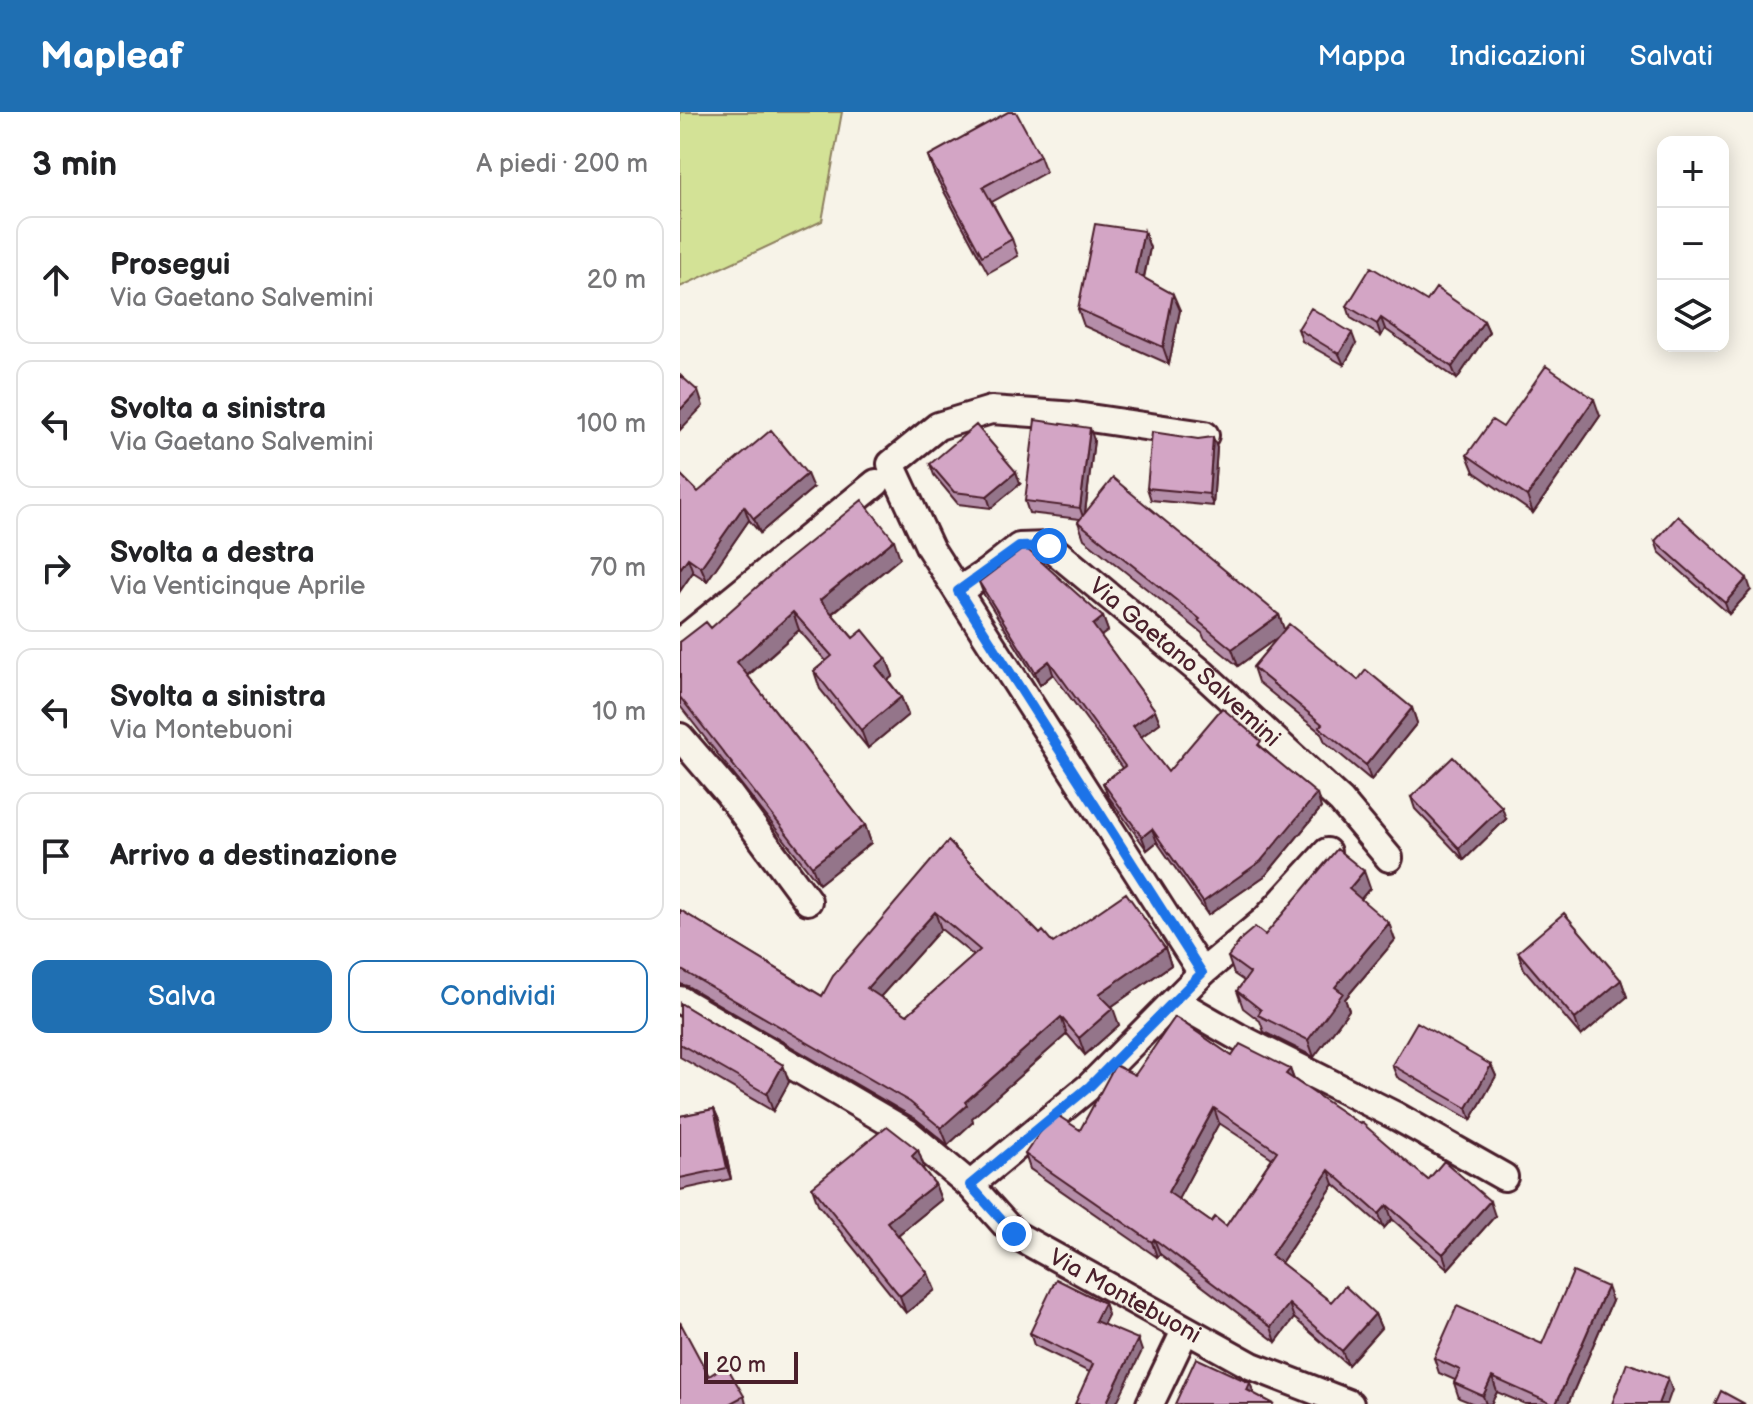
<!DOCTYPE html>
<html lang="it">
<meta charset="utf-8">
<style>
:root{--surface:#fff;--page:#f2f2f2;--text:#202124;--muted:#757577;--line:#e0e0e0;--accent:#1f6fb2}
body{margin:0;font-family:"Balsamiq Sans",sans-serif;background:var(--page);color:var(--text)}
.controls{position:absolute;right:24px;top:24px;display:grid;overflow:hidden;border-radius:16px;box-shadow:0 4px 20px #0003}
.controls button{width:72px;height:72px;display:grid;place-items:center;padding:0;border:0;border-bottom:2px solid var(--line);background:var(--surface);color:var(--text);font:40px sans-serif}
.scale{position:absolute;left:24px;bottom:20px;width:94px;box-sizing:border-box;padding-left:8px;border:4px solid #4a1f2b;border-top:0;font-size:22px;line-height:28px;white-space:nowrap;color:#4a1f2b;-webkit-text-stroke:6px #f7f3e8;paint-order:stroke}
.stop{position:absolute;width:24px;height:24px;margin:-18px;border:6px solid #1a73e8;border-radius:50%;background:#fff}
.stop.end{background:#1a73e8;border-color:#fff;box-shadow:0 2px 8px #0008}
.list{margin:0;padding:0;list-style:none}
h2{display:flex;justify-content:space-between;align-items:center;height:104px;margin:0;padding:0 32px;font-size:34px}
h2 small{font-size:26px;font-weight:400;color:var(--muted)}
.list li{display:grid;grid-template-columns:52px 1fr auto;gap:24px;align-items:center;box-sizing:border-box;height:128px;margin:0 16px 16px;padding:0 16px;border:2px solid var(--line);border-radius:16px}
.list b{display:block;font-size:30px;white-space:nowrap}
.list p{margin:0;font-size:26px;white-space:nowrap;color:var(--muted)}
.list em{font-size:26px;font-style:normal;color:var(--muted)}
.actions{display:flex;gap:16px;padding:24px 32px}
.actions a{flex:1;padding:18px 0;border:2px solid var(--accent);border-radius:16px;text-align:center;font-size:28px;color:var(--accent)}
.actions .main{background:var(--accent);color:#fff}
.icon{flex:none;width:44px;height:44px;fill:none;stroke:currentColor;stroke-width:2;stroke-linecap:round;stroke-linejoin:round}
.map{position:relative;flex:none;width:1073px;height:1292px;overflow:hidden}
header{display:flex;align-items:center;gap:48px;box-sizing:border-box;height:112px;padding:0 40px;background:var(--accent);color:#fff}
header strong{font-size:38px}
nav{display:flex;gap:44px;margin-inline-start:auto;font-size:28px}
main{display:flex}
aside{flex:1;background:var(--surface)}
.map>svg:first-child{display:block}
.green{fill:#d3e296;stroke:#8e8060;stroke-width:2}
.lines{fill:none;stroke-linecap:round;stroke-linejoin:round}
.minor-casing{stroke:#4a1f2b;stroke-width:32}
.minor{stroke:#f7f3e8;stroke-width:26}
.wall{fill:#b58ea9;stroke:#4a1f2b;stroke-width:2;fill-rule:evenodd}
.shaded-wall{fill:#94748a;stroke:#4a1f2b;stroke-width:2}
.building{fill:#d3a5c5;stroke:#4a1f2b;stroke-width:2;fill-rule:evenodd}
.route{stroke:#1a73e8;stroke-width:10}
.labels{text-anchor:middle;stroke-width:7;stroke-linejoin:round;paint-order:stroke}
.street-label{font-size:24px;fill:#4a1f2b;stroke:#f7f3e8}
</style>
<header>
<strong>Mapleaf</strong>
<nav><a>Mappa</a><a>Indicazioni</a><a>Salvati</a></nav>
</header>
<main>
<aside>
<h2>3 min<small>A piedi · 200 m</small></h2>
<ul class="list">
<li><svg class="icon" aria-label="ahead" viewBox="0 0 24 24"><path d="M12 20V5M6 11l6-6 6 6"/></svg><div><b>Prosegui</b><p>Via Gaetano Salvemini</p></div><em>20 m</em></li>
<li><svg class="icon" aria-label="left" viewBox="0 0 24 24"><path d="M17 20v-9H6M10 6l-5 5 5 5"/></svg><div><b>Svolta a sinistra</b><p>Via Gaetano Salvemini</p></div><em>100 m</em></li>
<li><svg class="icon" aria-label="right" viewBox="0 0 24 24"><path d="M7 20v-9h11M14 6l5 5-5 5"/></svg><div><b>Svolta a destra</b><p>Via Venticinque Aprile</p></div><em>70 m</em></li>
<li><svg class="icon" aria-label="left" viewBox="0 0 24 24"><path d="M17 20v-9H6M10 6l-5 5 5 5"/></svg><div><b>Svolta a sinistra</b><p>Via Montebuoni</p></div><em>10 m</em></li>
<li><svg class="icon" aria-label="arrive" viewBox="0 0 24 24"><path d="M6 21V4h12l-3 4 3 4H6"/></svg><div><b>Arrivo a destinazione</b></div></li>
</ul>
<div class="actions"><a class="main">Salva</a><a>Condividi</a></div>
</aside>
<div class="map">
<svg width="1073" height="1292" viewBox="0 0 1073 1292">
<rect width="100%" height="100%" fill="#f7f3e8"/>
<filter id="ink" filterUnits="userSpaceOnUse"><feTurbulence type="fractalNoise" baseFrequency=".0125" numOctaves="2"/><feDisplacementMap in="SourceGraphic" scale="16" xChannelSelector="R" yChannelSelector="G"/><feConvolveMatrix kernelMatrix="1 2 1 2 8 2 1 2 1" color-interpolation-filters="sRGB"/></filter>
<g filter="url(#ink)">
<path class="green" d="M0 0H162L142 109 0 175Z"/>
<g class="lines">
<defs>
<g id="minor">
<path id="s1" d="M278 479 306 461 339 435 369 434 523 562 661 689 709 746"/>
<path d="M0 530 196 371"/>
<path d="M0 625 48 681 128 789"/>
<path d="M522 861 250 436 211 352 258 314 311 298 396 304 525 323"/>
<path id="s2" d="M0 888 228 1021 290 1073 334 1122 572 1254 670 1292"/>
<path d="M495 889 558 925 716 1004 824 1065"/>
<path d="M290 1073 410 974 522 861 585 808 647 740"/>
<path d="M470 1292 505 1219"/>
</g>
</defs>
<use href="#minor" class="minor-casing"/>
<use href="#minor" class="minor"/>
</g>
<path class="wall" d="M248 44H360L366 60 312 90 332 127 338 144 308 161 254 61Z
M464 119 470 136 464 166 500 198 489 252 404 214 398 197Z
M747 189 804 209 809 220 777 267 705 217 701 224 671 206 667 194Z
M618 217 676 232 664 253 622 229Z
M920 304 853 401 794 360 787 343 823 315Z
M414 328 405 401 599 503 604 518 678 568 732 596 737 611 691 668 645 630 641 621 578 570 573 555 600 523 558 554 524 526 522 521 404 427 398 410 400 407 349 401 345 389Z
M537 336 533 394 471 388 467 376Z
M250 352 340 372 311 396 278 392 254 363Z
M0 362 18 380 133 376 80 421 69 408 27 469 13 460 0 479Z
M975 429 1071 478 1049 502 979 440Z
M220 446 152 502 173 526 206 546 213 564 208 568 221 585 228 603 188 636 140 577 134 559 146 549 119 518 68 564 185 713 191 731 139 772 0 594V530Z
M299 470 423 505 428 519 421 524 475 598 480 611 461 625 488 660 585 639 641 696 586 763 528 803 477 730 467 738 428 684 423 671 442 656 373 562 360 573 304 483Z
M731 685 826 707 784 748 735 697Z
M268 729 360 822 373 831 485 836 491 853 431 895 439 913 405 943 387 922 292 1006 293 1010 268 1033 236 1007 7 874 0 872V798L142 884ZM261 817 294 844 227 903 200 885Z
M690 776 681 787 715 828 665 887 669 898 634 945 584 920 580 909 563 896 557 879 564 869 554 862 548 845 585 823Z
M838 840 941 868 947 885 901 924 844 857Z
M0 891 103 953 109 970 93 999 0 945Z
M552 944 610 957 614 967 748 1068 815 1104 768 1157 712 1107 704 1116 654 1072 601 1151 651 1190 695 1202 701 1216 668 1253 614 1206 596 1230 480 1142 477 1145 350 1057 345 1042 400 1018 455 963ZM539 1011 592 1046 546 1114 531 1110 498 1087Z
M712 953H811L816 964 791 1008 717 965Z
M34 997 39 1008 51 1067 0 1078V1004Z
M238 1038 244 1055 243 1057 255 1072 261 1088 218 1123 255 1178 226 1201 138 1092 132 1075Z
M932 1189 888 1292H845L817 1280 811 1292H794L779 1286 774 1271 775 1268 759 1261 754 1246 862 1232Z
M424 1191 428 1203 423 1212 462 1239 409 1260 354 1233 350 1221Z
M29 1264 64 1284 66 1292H0Z"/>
<path class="shaded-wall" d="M464 119 470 136 461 178 455 161Z
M493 182 500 198 489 252 483 235Z
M701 206 705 217 701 224 697 212Z
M804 209 809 220 777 267 772 255Z
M672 221 676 232 664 253 659 242Z
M18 279 23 294 0 318V298Z
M914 287 920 304 853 401 847 384Z
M410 316 414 328 404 408 400 396Z
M533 325 537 336 533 394 529 382Z
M336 360 340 372 311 396 307 384Z
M127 362 133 376 80 421 74 407Z
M64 394 69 408 27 469 21 455Z
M214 428 220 446 146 506 140 488Z
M8 446 13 460 0 479V457Z
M1067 466 1071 478 1049 502 1045 491Z
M113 500 119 518 63 567 57 550Z
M599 503 605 520 558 554 552 537Z
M423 505 428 519 418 526 413 513Z
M206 546 213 564 203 572 196 554Z
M369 549 373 562 360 573 355 560Z
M221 585 228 603 188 636 181 618Z
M732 596 737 611 691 668 686 653Z
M475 598 480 611 458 627 453 614Z
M637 682 641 696 586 763 528 803 523 790Z
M822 695 826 707 784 748 779 736Z
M185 713 191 731 139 772 132 754Z
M472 717 477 730 467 738 462 725Z
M684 759 690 776 675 794 669 777Z
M255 800 261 817 193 893 187 876Z
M709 811 715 828 665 887 669 898 634 945 628 928 655 875Z
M485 836 491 853 425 899 419 882Z
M941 868 947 885 901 924 895 907Z
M433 896 439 913 405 943 399 926Z
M381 905 387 922 292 1006 293 1010 268 1033 261 1016 285 990Z
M103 953 109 970 93 999 87 982Z
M811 953 816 964 791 1008 787 996Z
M610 957 615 971 606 962Z
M534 996 539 1011 494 1095 488 1080Z
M34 997 39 1008 51 1067 47 1056Z
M238 1038 244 1055 238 1061 232 1044Z
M649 1058 654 1072 596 1158 591 1143Z
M255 1072 261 1088 213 1127 207 1110Z
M810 1089 815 1104 768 1157 763 1142Z
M707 1093 712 1107 704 1116 699 1102Z
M474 1127 480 1142 477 1145 472 1130Z
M248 1161 255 1178 226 1201 220 1184Z
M927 1175 932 1189 888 1292H876Z
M424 1191 428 1203 419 1221 415 1209Z
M609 1192 614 1206 596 1230 591 1215Z
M695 1202 701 1216 668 1253 662 1239Z
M458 1227 462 1239 436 1292H426Z
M812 1265 817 1280 811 1292H806L803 1284Z
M988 1266 992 1278 987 1292H978Z
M570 1271 576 1286 567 1278Z"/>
<path class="building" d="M328 0H336L360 44 303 75 332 127 302 144 248 44Z
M415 112 464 119 455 161 493 182 483 235 398 197Z
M691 155 747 189 756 176 804 209 772 255 701 206 697 212 667 194Z
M631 196 672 221 659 242 618 217Z
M866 254 914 287 847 384 787 343 812 308 823 315Z
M0 263 18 279 0 298Z
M355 308 410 316 400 396 345 389Z
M296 313 336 360 307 384 274 380 250 352Z
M91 318 127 362 74 407 64 394 21 455 8 446 0 457V362L18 380Z
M472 320 518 327 533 325 529 382 467 376Z
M433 366 599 503 552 537 518 509 520 507 398 410Z
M182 388 214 428 140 488 173 526 183 518 206 546 196 554 221 585 181 618 134 559 152 544 113 500 57 550 185 713 132 754 0 585V530L26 510 31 516 105 450Z
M998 404 1067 466 1045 491 975 429Z
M347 437 423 505 413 513 475 598 453 614 488 660 542 596 581 629 578 633 637 682 581 749 523 790 472 717 462 725 423 671 445 654 369 549 355 560 299 470 341 438Z
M609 512 678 568 686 558 732 596 686 653 639 615 642 612 573 555Z
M773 645 822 695 779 736 731 685Z
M268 729 360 822 363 819 373 831 446 781 485 836 419 882 433 896 399 926 381 905 285 990 287 993 261 1016 230 990 0 857V798L142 884 153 864ZM255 800 300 838 227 903 187 876Z
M657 737 684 759 669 777 709 811 655 875 663 881 628 928 578 903 581 898 557 879 570 861 548 845 562 826 575 815 585 823Z
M884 801 941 868 895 907 838 840Z
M0 891 103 953 87 982 0 932Z
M495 905 552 944 560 932 610 957 606 962 680 1012 681 1010 748 1068 764 1049 810 1089 763 1142 707 1093 699 1102 649 1058 591 1143 651 1190 665 1174 695 1202 662 1239 609 1192 591 1215 474 1127 472 1130 345 1042 365 1013 377 1003 400 1018 435 953 455 963ZM534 996 597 1039 546 1114 535 1105 531 1110 488 1080Z
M737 910 811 953 787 996 712 953Z
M34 997 47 1056 0 1066V1004Z
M207 1014 238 1038 232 1044 255 1072 207 1110 248 1161 220 1184 132 1075Z
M893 1160 927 1175 876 1292H872L812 1265 803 1284 774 1271 780 1258 754 1246 777 1194 862 1232Z
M376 1167 424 1191 415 1209 458 1227 426 1292H395L413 1252 350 1221Z
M0 1210 29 1264 46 1253 64 1284 49 1292H0Z
M516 1246 570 1271 567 1278 594 1292H495Z
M947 1251 988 1266 978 1292H932Z
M1041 1279 1065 1292H1035Z"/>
</g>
<g class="lines" filter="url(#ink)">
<path class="route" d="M334 1122 290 1073 410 974 522 861 278 479 339 435 369 434"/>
</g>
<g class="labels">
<g class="street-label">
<text dy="8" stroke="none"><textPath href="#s1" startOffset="284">Via Gaetano Salvemini</textPath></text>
<text dy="8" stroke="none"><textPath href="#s2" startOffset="538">Via Montebuoni</textPath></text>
</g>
</g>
</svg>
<div class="controls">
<button>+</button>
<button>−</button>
<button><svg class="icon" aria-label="layers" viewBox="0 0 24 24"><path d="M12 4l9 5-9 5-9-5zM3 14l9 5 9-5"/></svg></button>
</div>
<div class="scale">20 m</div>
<div class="stop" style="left:369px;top:434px"></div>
<div class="stop end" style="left:334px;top:1122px"></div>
</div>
</main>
